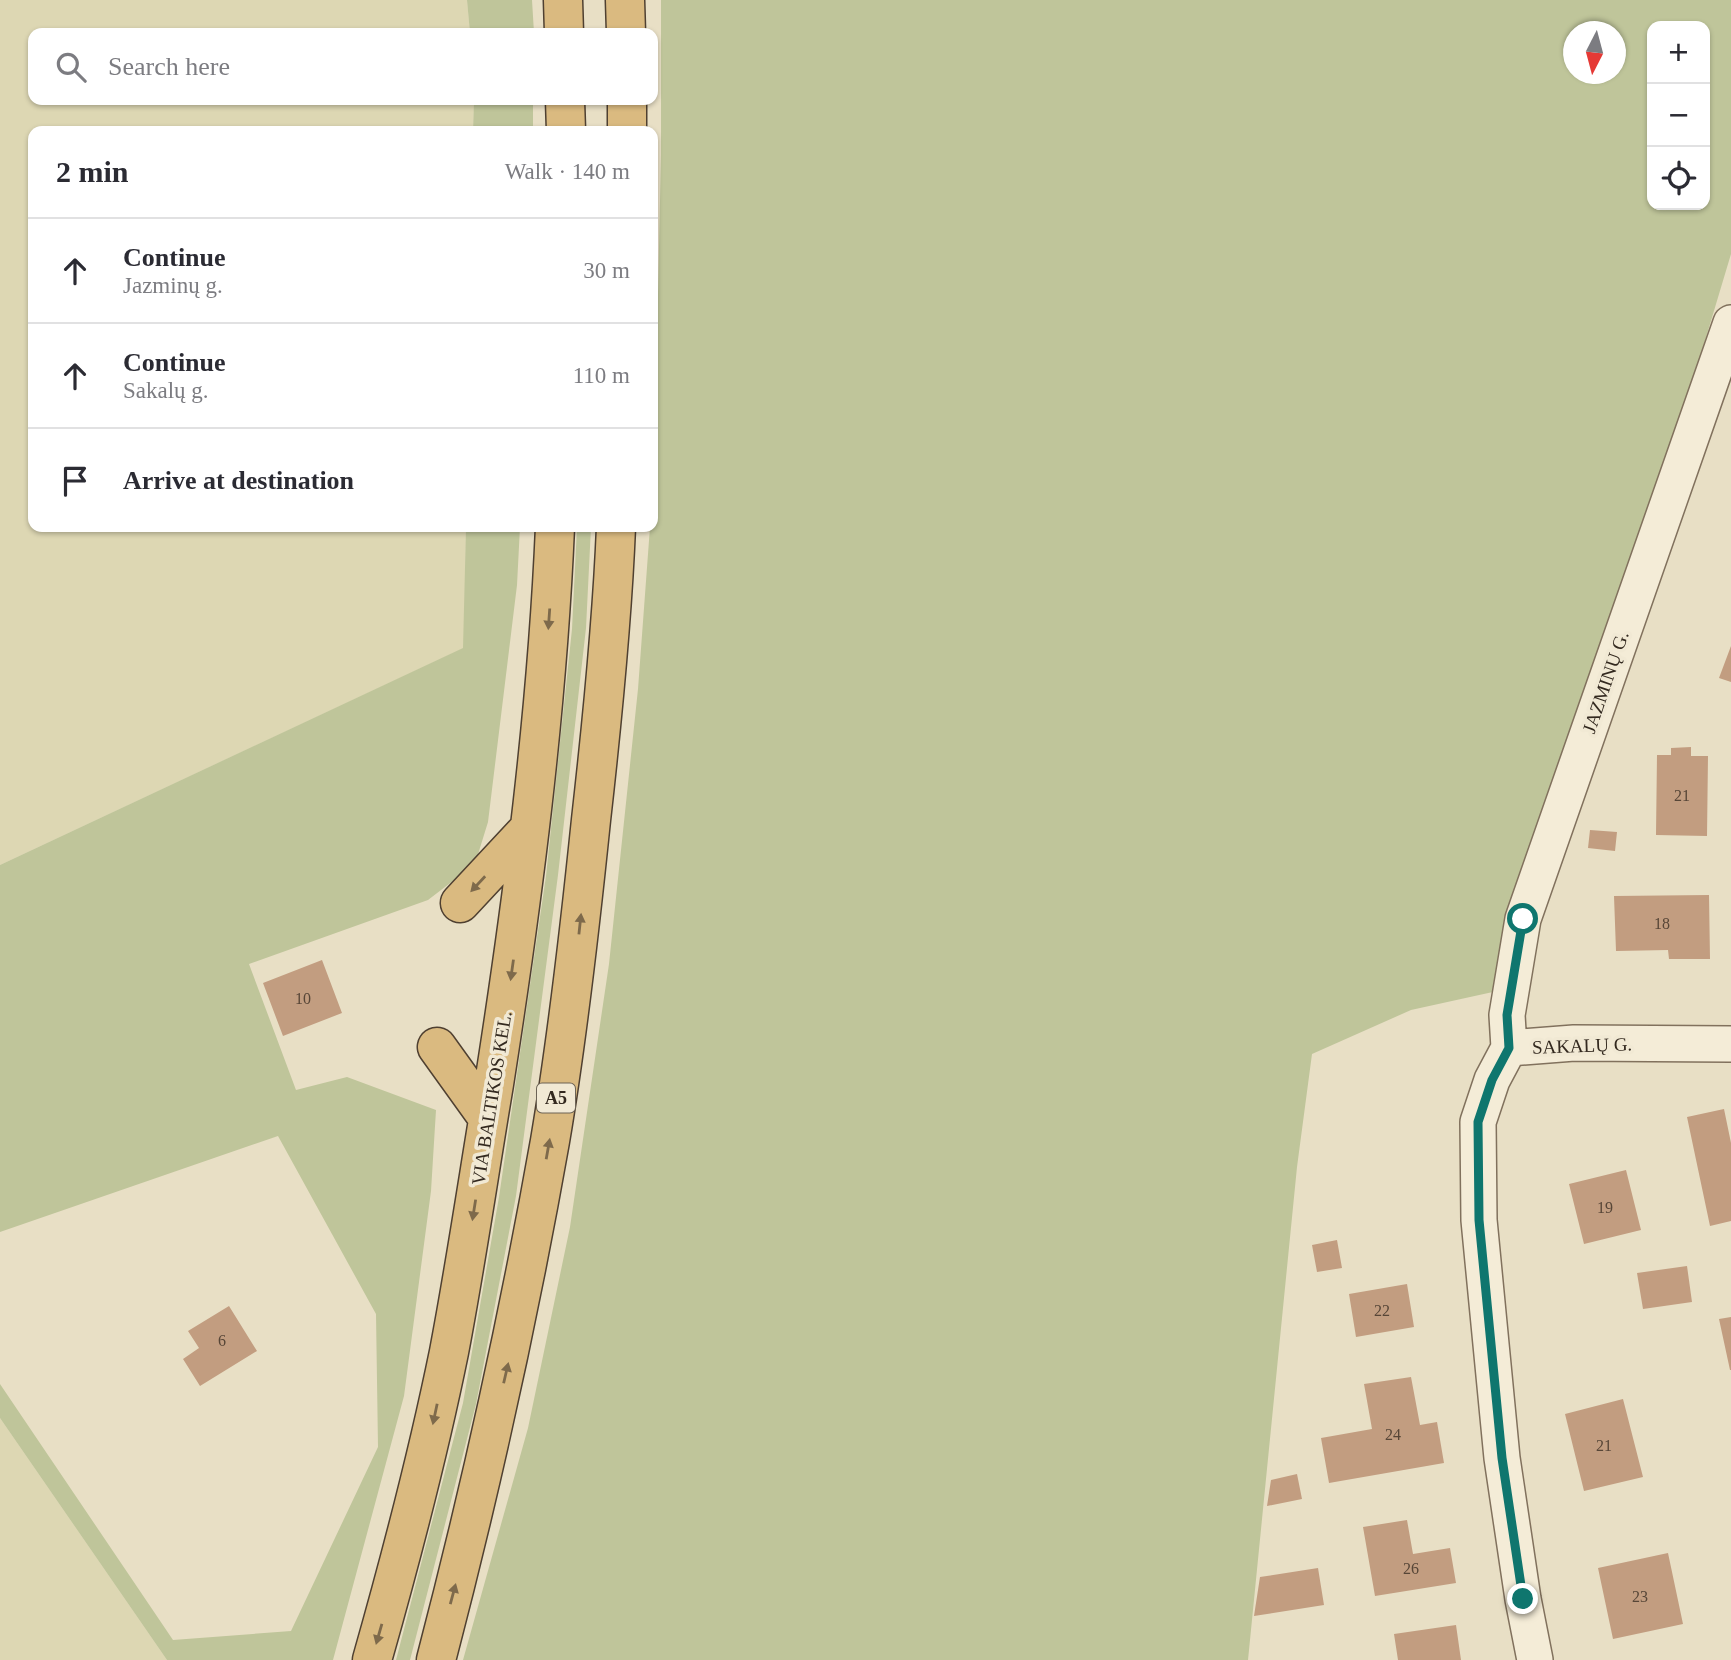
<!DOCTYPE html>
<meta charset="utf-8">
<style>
:root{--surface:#fff;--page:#f7f7f7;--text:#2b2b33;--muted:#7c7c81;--line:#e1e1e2}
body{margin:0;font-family:"Times New Roman",serif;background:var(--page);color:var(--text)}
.controls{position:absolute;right:21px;top:21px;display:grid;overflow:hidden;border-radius:14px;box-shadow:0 2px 5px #0004}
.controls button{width:63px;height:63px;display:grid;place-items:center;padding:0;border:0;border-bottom:2px solid var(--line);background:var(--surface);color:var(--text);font:35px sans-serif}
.compass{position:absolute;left:1563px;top:21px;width:63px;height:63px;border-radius:50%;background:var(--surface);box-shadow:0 2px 5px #0004;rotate:186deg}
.stop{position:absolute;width:21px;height:21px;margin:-16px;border:5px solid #0f766e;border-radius:50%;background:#fff}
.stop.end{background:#0f766e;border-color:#fff;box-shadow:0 2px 7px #0008}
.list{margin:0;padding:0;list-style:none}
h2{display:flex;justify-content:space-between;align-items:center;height:91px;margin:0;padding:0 28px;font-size:30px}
h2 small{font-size:23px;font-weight:400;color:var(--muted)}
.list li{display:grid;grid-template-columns:46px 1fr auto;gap:21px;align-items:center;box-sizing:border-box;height:105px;padding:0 28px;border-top:2px solid var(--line)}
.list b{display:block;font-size:26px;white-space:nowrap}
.list p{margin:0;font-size:23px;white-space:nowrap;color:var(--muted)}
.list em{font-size:23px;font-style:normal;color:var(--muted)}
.icon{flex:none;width:38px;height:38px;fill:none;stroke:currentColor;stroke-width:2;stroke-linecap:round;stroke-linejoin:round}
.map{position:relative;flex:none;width:1731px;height:1660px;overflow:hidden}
.search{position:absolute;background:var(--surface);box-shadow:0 2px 5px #0004;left:28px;top:28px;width:630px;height:77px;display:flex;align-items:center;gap:18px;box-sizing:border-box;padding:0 24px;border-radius:14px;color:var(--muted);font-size:26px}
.panel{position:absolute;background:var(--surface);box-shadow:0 2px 5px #0004;left:28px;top:126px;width:630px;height:406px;border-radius:14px}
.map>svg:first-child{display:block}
.farmland{fill:#ddd7b3}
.green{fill:#bfc59a;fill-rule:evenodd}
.building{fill:#c29d80}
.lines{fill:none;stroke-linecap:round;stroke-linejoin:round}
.minor-casing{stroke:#81715d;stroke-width:38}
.trunk-casing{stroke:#4f4031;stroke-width:41}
.minor{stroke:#f4ecd7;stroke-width:35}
.trunk{stroke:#daba80;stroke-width:38}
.oneway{fill:#7e6a4b}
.route{stroke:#0f766e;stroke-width:9}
.labels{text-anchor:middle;stroke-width:7;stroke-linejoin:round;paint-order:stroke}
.number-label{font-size:16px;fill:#574637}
.shield{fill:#f1e9d4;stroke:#6c6355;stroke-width:2}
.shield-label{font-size:18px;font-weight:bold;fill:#33291f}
.street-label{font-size:19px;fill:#33291f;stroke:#f1e9d4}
</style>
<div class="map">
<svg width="1731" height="1660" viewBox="0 0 1731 1660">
<rect width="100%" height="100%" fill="#e8dfc5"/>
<path class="farmland" d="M0 0H467L470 33H33V100H474V102L473 131H33V527H466L464 648 0 865Z
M0 1418 167 1660H0Z"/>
<path class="green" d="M467 0H532L534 33H470Z
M661 0H1731V254L1511 988 1411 1010 1312 1054 1297 1167 1248 1660H463L528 1428 570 1227 609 964 638 689 650 527H653L661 155ZM1652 26H1705V205H1652ZM1574 32H1616V74H1574Z
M474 100H533V131H473Z
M466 527H520L517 585 488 822 475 864 428 900 249 964 296 1090 347 1077 436 1110 431 1191 404 1396 333 1660H167L0 1418V1384L173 1640 291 1631 378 1447 376 1314 278 1136 0 1232V865L463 648Z
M577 527H591L586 628 558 875 516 1196 476 1404 410 1660H396L463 1403 499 1197 546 876 572 629Z"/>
<path class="building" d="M1731 646V682L1719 678Z
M1691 747V756H1708L1707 836 1656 835 1657 755H1671V748Z
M1590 830 1617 832 1615 851 1588 848Z
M1709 895 1710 959H1669L1668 950 1616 951 1614 896Z
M322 960 342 1013 283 1036 263 983Z
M1724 1109 1731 1143V1221L1710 1226 1687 1117Z
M1626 1170 1641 1230 1584 1244 1569 1184Z
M1337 1240 1342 1268 1317 1272 1312 1245Z
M1687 1266 1692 1302 1643 1309 1637 1273Z
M1407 1284 1414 1327 1356 1337 1349 1294Z
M229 1306 257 1351 200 1386 183 1359 199 1348 188 1331Z
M1731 1317V1370H1730L1719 1319Z
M1411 1377 1420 1425 1437 1422 1444 1463 1329 1483 1321 1438 1372 1429 1364 1384Z
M1623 1399 1643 1477 1584 1491 1565 1414Z
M1297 1474 1302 1499 1267 1506 1271 1480Z
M1407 1520 1413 1554 1450 1548 1456 1583 1375 1596 1363 1527Z
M1668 1553 1683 1624 1613 1639 1598 1568Z
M1318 1568 1324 1605 1254 1616 1260 1577Z
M1456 1625 1461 1660H1398L1394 1634Z"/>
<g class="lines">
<defs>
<path id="minor" d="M1509 1048 1507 1015 1523 919 1731 323
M1535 1660 1523 1599 1502 1458 1479 1220 1478 1122 1492 1080 1509 1048 1574 1043 1731 1044"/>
<path id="trunk" d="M563 0 564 33
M625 0 626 33
M565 100 566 131
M627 100V131
M460 903 529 829
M437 1047 488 1118
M372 1660C401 1558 428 1455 449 1352 466 1263 479 1173 494 1084 523 899 547 713 555 527
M436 1660C481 1488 519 1316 550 1141 568 1035 580 927 591 820 602 723 612 625 616 527"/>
</defs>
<use href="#minor" class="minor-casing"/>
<use href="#trunk" class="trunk-casing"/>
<use href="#minor" class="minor"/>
<use href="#trunk" class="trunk"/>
</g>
<defs><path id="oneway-solid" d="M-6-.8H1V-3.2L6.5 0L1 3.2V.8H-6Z" transform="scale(1.75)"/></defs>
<g class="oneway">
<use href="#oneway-solid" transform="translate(549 619) rotate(94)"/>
<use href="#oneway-solid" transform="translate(478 884) rotate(133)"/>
<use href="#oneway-solid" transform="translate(580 924) rotate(-84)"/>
<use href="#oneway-solid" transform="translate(512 970) rotate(98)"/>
<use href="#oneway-solid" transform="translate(548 1149) rotate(-80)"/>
<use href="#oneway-solid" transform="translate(474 1210) rotate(99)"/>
<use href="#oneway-solid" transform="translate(506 1373) rotate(-77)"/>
<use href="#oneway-solid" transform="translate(435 1414) rotate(102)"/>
<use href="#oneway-solid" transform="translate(453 1594) rotate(-75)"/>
<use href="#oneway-solid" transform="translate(379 1634) rotate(106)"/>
</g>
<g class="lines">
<path class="route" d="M1523 1599 1502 1458 1479 1220 1478 1122 1492 1080 1509 1048 1507 1015 1523 919"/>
</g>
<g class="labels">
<g class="number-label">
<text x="1682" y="801">21</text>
<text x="1662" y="929">18</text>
<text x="303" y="1004">10</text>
<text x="1605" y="1213">19</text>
<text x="1382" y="1316">22</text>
<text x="222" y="1346">6</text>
<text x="1393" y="1440">24</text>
<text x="1604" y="1451">21</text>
<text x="1411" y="1574">26</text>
<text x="1640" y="1602">23</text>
</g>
<rect class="shield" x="537" y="1083.5" width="38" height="29" rx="5"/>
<g class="shield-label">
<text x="556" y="1104">A5</text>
</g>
<g class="street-label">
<text transform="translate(1605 682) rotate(-71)" y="7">JAZMINŲ G.</text>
<text transform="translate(1582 1045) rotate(-2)" y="7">SAKALŲ G.</text>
<text transform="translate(491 1098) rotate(-81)" y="7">VIA BALTIKOS KEL.</text>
</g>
</g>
</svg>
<div class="controls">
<button>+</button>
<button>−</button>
<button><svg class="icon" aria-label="locate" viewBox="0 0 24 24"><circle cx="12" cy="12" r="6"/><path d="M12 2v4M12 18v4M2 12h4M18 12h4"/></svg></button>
</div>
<svg class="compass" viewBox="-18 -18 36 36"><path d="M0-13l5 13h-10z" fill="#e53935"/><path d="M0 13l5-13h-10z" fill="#7c7c81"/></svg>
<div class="stop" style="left:1523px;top:919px"></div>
<div class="stop end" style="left:1523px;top:1599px"></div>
<div class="search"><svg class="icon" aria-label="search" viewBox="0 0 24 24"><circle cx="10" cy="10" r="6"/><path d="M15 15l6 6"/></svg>Search here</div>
<section class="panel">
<h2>2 min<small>Walk · 140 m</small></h2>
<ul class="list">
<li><svg class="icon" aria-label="ahead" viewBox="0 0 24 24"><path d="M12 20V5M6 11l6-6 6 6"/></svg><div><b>Continue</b><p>Jazminų g.</p></div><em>30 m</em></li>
<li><svg class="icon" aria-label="ahead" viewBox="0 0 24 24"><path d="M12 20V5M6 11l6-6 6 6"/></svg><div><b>Continue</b><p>Sakalų g.</p></div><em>110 m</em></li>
<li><svg class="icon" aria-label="arrive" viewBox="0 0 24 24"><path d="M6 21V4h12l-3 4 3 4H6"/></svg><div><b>Arrive at destination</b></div></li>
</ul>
</section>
</div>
